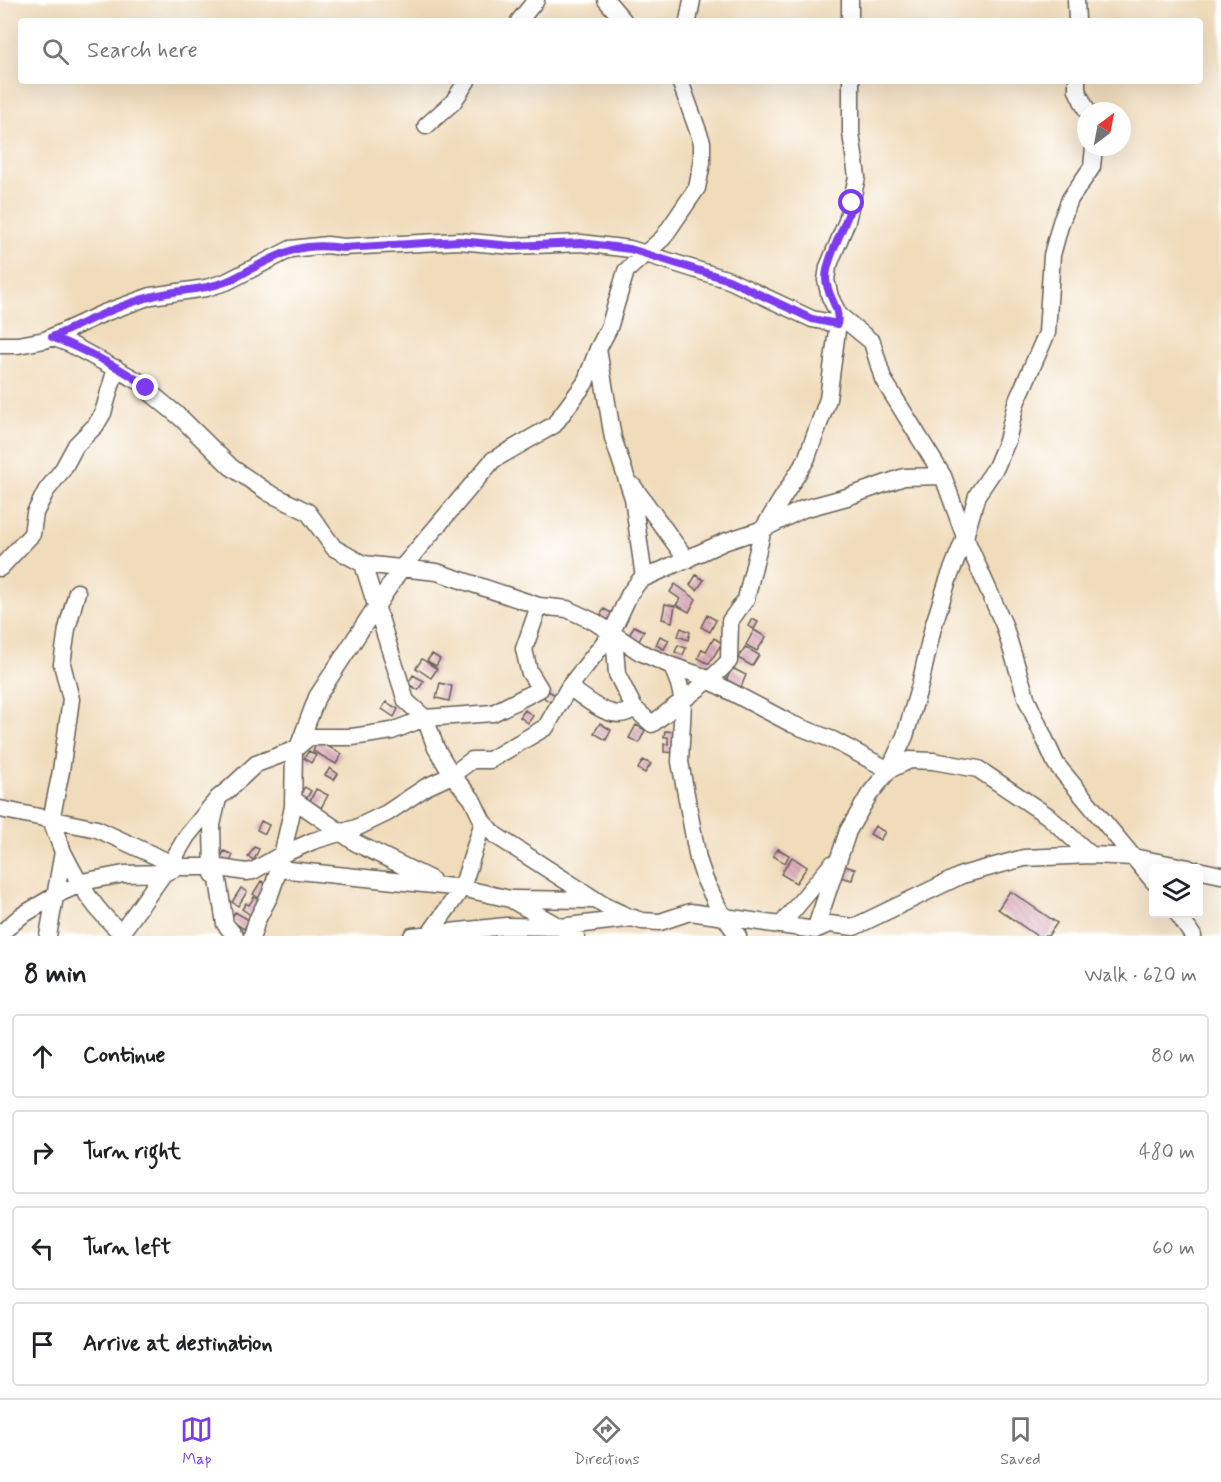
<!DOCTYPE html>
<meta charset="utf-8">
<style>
:root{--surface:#fff;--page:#f6f6f6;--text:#202124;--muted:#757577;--line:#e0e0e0;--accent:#7c3aed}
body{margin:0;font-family:Mynerve,sans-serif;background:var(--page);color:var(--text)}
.controls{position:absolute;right:18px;bottom:18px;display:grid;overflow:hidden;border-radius:6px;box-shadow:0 6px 24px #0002}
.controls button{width:54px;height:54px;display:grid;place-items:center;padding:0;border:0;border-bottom:2px solid var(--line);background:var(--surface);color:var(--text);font:30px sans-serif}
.compass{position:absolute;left:1077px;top:102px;width:54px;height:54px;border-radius:50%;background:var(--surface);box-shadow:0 6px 24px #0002;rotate:32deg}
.stop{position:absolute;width:18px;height:18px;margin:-14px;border:4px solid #7c3aed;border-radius:50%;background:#fff}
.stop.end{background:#7c3aed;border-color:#fff;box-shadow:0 2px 6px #0008}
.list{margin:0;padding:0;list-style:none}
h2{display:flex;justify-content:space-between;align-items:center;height:78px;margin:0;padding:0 24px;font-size:26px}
h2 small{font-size:20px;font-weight:400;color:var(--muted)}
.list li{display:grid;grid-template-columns:39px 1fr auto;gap:18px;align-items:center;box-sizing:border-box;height:84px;margin:0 12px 12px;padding:0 12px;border:2px solid var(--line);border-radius:6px}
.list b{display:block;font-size:22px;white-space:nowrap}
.list em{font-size:20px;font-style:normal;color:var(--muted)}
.icon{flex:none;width:33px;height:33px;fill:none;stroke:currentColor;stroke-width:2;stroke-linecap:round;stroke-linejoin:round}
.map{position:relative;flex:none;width:1221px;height:936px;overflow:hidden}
.search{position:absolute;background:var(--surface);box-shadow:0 6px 24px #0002;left:18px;right:18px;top:18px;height:66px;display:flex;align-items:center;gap:15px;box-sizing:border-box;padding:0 21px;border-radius:6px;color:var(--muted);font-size:22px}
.sheet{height:462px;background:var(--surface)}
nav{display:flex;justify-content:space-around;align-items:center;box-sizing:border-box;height:84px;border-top:2px solid var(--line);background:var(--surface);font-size:16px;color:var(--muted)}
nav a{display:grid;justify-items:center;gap:3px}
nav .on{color:var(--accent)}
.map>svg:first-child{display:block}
.building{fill:url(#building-back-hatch)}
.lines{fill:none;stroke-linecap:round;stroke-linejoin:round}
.minor-casing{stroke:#665f54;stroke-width:19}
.minor{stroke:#fff;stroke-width:16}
.route{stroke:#7c3aed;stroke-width:8}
</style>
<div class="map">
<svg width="1221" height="936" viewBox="0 0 1221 936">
<defs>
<pattern id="building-back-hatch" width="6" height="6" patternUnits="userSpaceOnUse" patternTransform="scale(1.5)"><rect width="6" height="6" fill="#ddadbe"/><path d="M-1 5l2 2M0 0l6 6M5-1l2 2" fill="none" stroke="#bd94a3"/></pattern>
</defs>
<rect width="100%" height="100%" fill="#fff"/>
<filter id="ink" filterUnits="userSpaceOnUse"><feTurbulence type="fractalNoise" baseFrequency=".0167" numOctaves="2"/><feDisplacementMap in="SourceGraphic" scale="12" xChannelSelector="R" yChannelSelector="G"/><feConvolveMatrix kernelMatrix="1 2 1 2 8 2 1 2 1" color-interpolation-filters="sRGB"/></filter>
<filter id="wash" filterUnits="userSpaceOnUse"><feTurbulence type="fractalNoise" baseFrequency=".008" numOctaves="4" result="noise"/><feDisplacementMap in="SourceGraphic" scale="24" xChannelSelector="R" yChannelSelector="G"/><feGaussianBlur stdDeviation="1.35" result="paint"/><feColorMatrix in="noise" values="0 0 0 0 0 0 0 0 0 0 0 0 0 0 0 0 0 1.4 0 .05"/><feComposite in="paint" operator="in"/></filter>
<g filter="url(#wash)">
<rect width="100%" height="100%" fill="#f0dcbb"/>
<g id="blocks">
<path class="building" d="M696 575 704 580 697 590 690 585Z
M675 584 696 599 689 612 676 605 680 599 670 592Z
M665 604 675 606 672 622 662 619Z
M604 609 615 615 609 624 599 618Z
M707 615 716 620 710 632 701 627Z
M752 619 758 622 754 629 748 626Z
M634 626 644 631 639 641 629 636Z
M681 628 690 632 688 640 678 636Z
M754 630 766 637 757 651 746 645Z
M660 636 669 640 664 649 656 645Z
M714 638 722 643 709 664 698 658 702 649 706 651Z
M678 645 686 648 683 655 675 652Z
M745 647 759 655 752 666 738 658Z
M432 654 440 659 436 666 427 661Z
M422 659 437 669 431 678 416 668Z
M732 668 746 675 741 687 726 681Z
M413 675 424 681 418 690 408 684Z
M440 683 452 686 449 701 436 698Z
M547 690 557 696 552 703 543 697Z
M386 702 398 709 394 717 382 709Z
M525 710 533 716 528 723 520 717Z
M600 723 611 730 606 740 594 733Z
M636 725 645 730 639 743 629 738Z
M665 731 678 732V753L664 752V744H668V737H664Z
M318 741 342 754 336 764 313 751Z
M309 751 316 755 311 763 304 758Z
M643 760 651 764 645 773 638 769Z
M330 768 338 774 334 780 325 775Z
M305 787 311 791 306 799 299 795Z
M316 789 328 795 321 808 310 801Z
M261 821 269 825 265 834 257 830Z
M875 826 885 832 880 840 870 834Z
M254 847 259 849 254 860 248 857Z
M778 849 789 855 785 863 773 856Z
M224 851 233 855 230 862 221 858Z
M792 857 807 867 796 883 781 874Z
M839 864 855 869 852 880 836 876Z
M261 881 269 886 260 899 253 894Z
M241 888 247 892 238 906 232 902Z
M1010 891 1057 923 1048 936H1037L998 909Z
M254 897 261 902 252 916 242 909 246 903 249 905Z
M235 912 249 920 244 929 230 920Z"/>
</g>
</g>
<g filter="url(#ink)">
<use href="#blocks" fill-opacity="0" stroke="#665f54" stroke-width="1.5"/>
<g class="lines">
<defs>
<path id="minor" d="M606 0 624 21
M1076 0 1077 21
M519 21 536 0
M688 21 692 0
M850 21V0
M851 81V133L857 177 847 221 828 267 826 280 830 297 839 315 872 342 883 379 943 476 965 537 1004 625 1027 700 1056 764 1154 882
M1077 81V90L1087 111
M426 126 453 102 467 81
M52 337 70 344 142 383 152 394 181 418 231 467 269 493 308 512 334 548 363 564 406 701 425 718 436 748 452 775 472 799 483 822 495 835 605 906 629 917 642 921 660 922 690 912 815 930 829 924 854 927 962 875 1024 858 1091 855 1133 857 1189 868
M0 345H18L45 340 104 313 151 296 206 288 226 282 291 249 327 245 343 247 459 241 512 246 581 243 630 249 729 280 812 319 837 324
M633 486 687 560
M363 564 437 572 539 606 567 609 595 622 640 652 672 666 699 675 792 724 833 740 889 770
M0 568 32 534 35 513 46 491 63 469 76 445 96 425 103 413 116 368
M644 578 633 498 613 438 598 349 609 328 626 271 663 238 697 188 702 163V142L680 81
M672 666 679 684 683 702 680 762 698 859 705 880 719 909 738 936
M569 687C586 698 614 726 634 708L617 674 615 648 611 634
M634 708 652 724 712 678 729 661 730 621 746 599 763 529 806 460 828 399 839 315
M299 745 317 697 400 570 493 460 554 425 585 383 598 349
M889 770 910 760 933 761 978 769 1048 816 1091 855
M293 799 356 843 432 880
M217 803 212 825 213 874 218 880 225 924 235 936
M0 809 97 829 179 867
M63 852C80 886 95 911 125 936
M279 869 462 888 510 899 576 936
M1198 870 1221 875
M512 899 595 900
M1178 914 1193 936
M781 925 832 864
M815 930 848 831 869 795 889 770 905 736 920 685 933 627 948 580 965 537 977 495 996 467 1007 441 1016 403 1047 333 1052 255 1061 222 1070 199 1092 167 1094 147
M0 934 21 916 56 895 87 881 124 874 164 873 179 867H214L246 872 253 871 281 855 313 841 356 828 387 813 426 787 452 775 472 760H490L546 727 569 687 611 634 630 593 640 580 724 542 763 529 803 509 847 497 904 477 943 476
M48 936 63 852 51 820 61 771 71 699 62 664 67 629 77 592
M119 936 171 863 187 836 218 798 228 790 256 764 294 750
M252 936 257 920 270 895 279 869 293 807 294 750 309 737H352L392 731 425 718 493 713 540 689 529 671 524 649 539 606
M412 936 506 926 560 927 634 918
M428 936 462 888 483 822"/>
</defs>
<use href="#minor" class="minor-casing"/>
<use href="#minor" class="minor"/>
</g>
</g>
<g class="lines" filter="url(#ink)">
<path class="route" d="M146 388C133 372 72 345 52 337 84 323 116 306 150 297 173 290 199 291 222 283 232 280 242 274 251 269 286 251 303 242 343 248L459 241 512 246 581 243 630 249 729 280 812 319 837 324C841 308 827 297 826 279 826 258 846 226 852 203"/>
</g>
</svg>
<div class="controls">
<button><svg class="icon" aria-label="layers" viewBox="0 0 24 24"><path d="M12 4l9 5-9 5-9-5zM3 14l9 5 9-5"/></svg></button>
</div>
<svg class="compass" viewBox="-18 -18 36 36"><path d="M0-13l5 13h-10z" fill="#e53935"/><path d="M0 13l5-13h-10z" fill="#757577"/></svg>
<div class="stop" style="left:852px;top:203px"></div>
<div class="stop end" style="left:146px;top:388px"></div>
<div class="search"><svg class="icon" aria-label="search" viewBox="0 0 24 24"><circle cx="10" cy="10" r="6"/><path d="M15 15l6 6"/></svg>Search here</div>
</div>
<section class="sheet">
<h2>8 min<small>Walk · 620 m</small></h2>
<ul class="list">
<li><svg class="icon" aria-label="ahead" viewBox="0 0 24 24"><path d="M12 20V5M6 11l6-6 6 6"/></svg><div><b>Continue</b></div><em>80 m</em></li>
<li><svg class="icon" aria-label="right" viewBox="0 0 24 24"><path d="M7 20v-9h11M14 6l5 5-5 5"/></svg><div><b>Turn right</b></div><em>480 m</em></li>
<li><svg class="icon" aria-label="left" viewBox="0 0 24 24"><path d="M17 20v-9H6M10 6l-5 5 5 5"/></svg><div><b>Turn left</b></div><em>60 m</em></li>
<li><svg class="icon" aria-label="arrive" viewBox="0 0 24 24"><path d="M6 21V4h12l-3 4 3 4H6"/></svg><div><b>Arrive at destination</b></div></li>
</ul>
</section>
<nav>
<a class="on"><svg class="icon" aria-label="map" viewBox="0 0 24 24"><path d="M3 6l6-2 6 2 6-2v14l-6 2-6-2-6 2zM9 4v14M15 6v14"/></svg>Map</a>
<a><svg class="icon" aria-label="directions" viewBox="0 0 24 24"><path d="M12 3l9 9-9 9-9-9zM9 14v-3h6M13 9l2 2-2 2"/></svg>Directions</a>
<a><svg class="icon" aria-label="saved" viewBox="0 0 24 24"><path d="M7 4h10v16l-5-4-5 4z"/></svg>Saved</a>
</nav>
